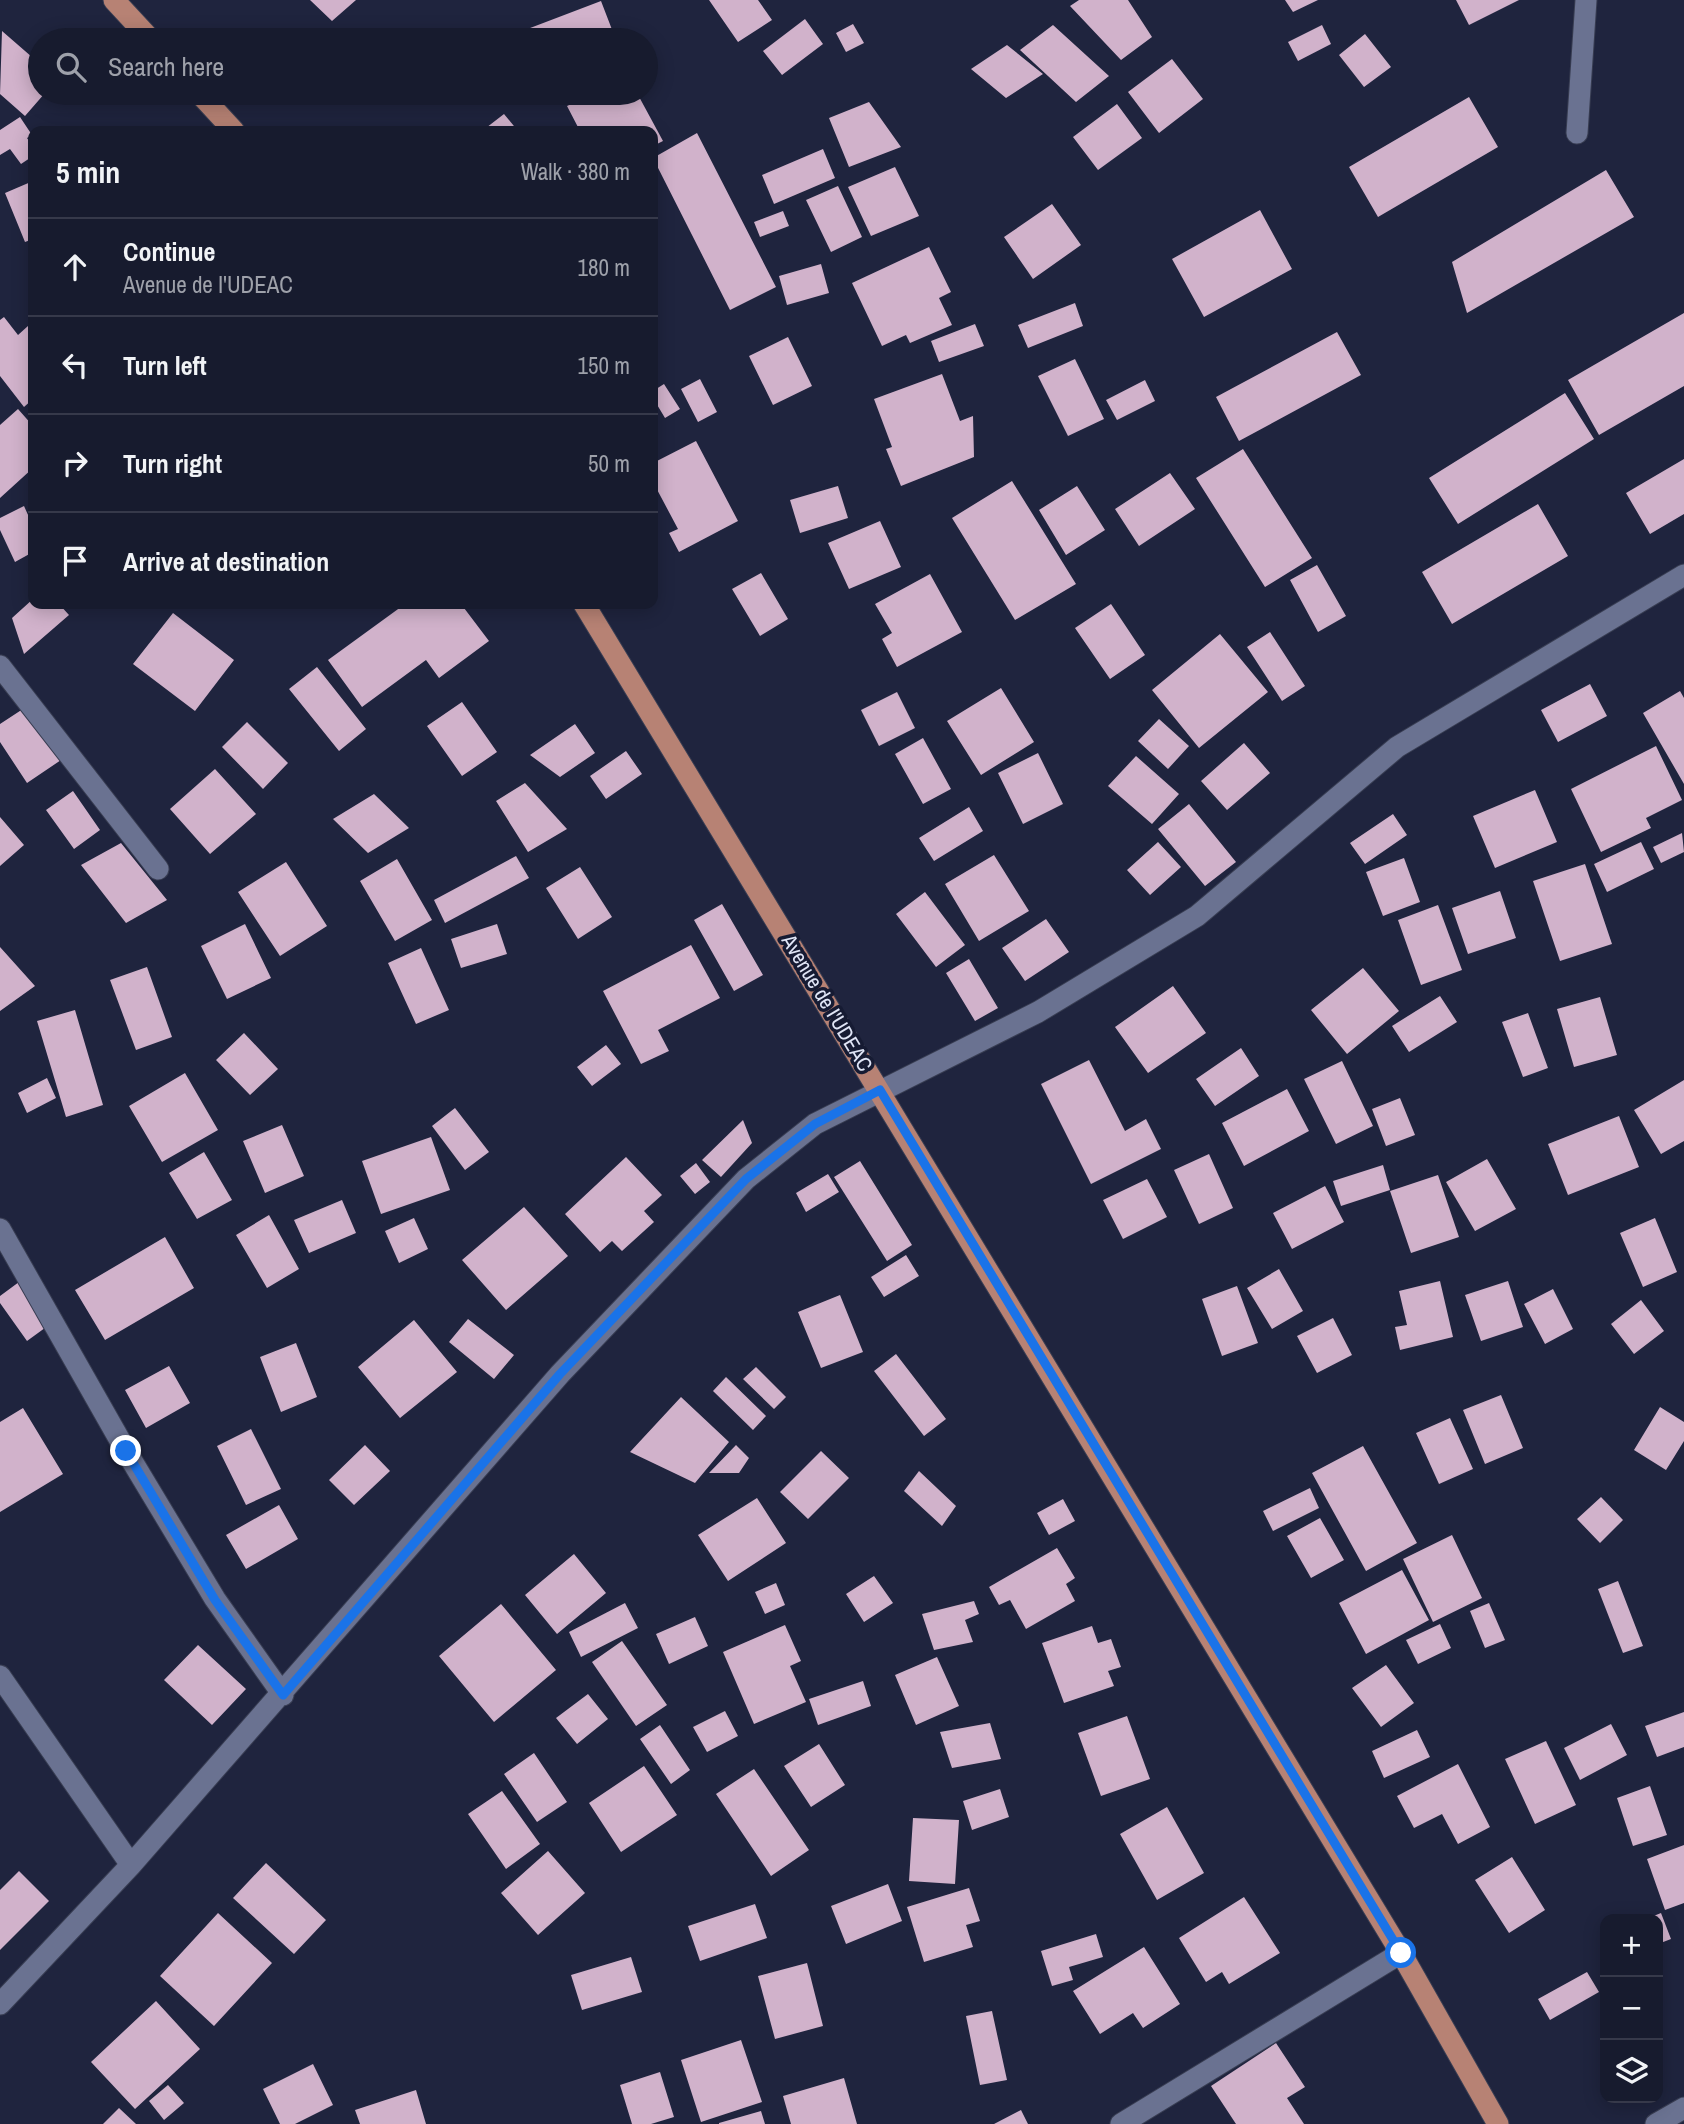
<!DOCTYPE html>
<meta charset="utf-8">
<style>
:root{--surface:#171b2e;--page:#202436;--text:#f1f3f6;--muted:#9ea1aa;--line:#36394a}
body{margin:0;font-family:"Archivo Narrow",sans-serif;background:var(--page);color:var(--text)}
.controls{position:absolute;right:21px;bottom:21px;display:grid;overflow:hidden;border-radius:14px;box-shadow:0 4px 18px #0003}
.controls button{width:63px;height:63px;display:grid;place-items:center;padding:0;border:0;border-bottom:2px solid var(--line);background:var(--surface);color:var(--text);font:35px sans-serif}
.stop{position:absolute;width:21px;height:21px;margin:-16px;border:5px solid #1a73e8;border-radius:50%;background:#fff}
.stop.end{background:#1a73e8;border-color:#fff;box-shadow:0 2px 7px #0008}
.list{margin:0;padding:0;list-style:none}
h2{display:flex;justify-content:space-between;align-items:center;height:91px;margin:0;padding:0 28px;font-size:30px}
h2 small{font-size:23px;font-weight:400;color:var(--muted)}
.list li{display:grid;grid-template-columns:46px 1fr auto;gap:21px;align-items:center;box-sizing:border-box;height:98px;padding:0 28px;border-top:2px solid var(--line)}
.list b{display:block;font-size:26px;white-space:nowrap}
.list p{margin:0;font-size:23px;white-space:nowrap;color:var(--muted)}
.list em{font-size:23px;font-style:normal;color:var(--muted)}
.icon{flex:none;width:38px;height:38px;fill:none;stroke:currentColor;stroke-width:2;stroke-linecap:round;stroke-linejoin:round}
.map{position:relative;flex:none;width:1684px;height:2124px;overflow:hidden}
.search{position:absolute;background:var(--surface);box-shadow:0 4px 18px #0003;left:28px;top:28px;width:630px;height:77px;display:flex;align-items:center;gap:18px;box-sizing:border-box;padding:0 24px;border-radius:38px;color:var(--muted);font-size:26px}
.panel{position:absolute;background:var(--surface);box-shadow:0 4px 18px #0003;left:28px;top:126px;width:630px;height:483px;border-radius:14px}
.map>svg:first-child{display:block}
.building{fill:#d1b2cb}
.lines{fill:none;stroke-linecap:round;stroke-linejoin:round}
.minor-casing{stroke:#383d52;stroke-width:23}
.major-casing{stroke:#383d52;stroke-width:23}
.minor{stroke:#6a7291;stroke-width:21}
.major{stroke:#b78274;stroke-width:21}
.route{stroke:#1a73e8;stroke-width:9}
.labels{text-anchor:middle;stroke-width:7;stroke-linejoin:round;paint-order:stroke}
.street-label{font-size:21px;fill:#e0e5f6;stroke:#161b33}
</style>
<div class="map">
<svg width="1684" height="2124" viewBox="0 0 1684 2124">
<rect width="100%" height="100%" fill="#1f243e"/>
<path class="building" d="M310 0H356L332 21Z
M709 0H758L772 20 738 42Z
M1079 0H1128L1152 37 1121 60 1070 6Z
M1285 0H1318L1293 12Z
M1456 0H1519L1469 25Z
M601 1 616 40H519L517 33Z
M805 19 823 44 782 75 763 51Z
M853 24 864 43 846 52 836 33Z
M1053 25 1109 76 1076 102 1020 50Z
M1322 25 1331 44 1298 61 1288 42Z
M2 31 40 64V93H45L25 116 0 94Z
M1365 34 1391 67 1364 87 1339 55Z
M1007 45 1043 74 1006 98 971 69Z
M1172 59 1203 99 1159 133 1128 92Z
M595 93H637L663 141 653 146V131H580L567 106Z
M1469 97 1498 147 1378 217 1349 167Z
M869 102 901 147 849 167 829 118Z
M1117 104 1142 138 1098 170 1073 137Z
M504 114 518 131H482Z
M20 117 32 135 27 138 33 147V156L21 164 10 149 0 155V130Z
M697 133 776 287 730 310 653 158Z
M823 149 835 178 774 204 762 175Z
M895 167 919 216 871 236 848 187Z
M1606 170 1634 217 1467 313 1452 262Z
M33 181V239L25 242 5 193Z
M838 186 862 237 831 252 806 200Z
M1052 204 1081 245 1033 279 1004 237Z
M1260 210 1292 269 1204 317 1172 259Z
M783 211 789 226 760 237 754 222Z
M929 247 951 292 939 298 952 325 910 343 906 335 882 346 852 283Z
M821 264 829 293 787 305 779 276Z
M1075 303 1083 326 1028 348 1018 325Z
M1684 313V386L1599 435 1568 380Z
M4 317 18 335 28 326 33 334V399L24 407 0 376V320Z
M975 324 984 346 939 362 931 341Z
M1337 332 1361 375 1239 441 1216 397Z
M788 337 812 386 773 405 749 356Z
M1075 359 1104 419 1068 436 1038 376Z
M942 374 960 421 973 416 974 457 901 486 886 449 892 447 874 399Z
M700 379 717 412 698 422 681 389Z
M1145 380 1155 401 1117 420 1106 400Z
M664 384 680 409 665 418 653 398V391Z
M1565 393 1594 439 1458 524 1429 478Z
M18 409 33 426V468L0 498V425Z
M696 441 738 521 679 552 669 533 678 529 653 482V463Z
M1243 449 1312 558 1265 587 1196 478Z
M1684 459V514L1650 534 1626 493Z
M1170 473 1195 509 1139 546 1115 509Z
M1012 481 1076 584 1015 620 952 518Z
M838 486 848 518 800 533 790 500Z
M1077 486 1105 530 1066 555 1039 510Z
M1538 504 1568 556 1452 624 1422 572Z
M24 506 33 526V552L15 562 0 530V518Z
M880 521 901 567 849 589 828 543Z
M1317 565 1346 616 1318 632 1290 580Z
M761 573 788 619 760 636 732 589Z
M930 574 962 632 897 667 882 639 892 633 875 604Z
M33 599V604H59L69 615 24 654 12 618Z
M405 604H461L489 641 439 678 426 660 362 707 328 660Z
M1111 604 1145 655 1110 679 1075 628Z
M173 613 234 660 195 711 133 664Z
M1270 632 1305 686 1282 701 1247 647Z
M1220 634 1268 692 1199 748 1152 690Z
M317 667 366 729 339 751 289 689Z
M1590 684 1607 716 1558 742 1541 710Z
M1001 688 1034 742 981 775 947 721Z
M1680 691 1684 698V784L1643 713Z
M897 692 915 728 879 746 861 710Z
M462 702 497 752 462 776 427 726Z
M29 705 64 758 27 783 0 742V724Z
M1159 719 1189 746 1168 769 1138 741Z
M247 722 288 763 263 789 222 747Z
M575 724 595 753 560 777 530 755Z
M923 738 951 789 923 804 895 754Z
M1244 743 1270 773 1227 810 1201 781Z
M1656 746 1682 800 1646 818 1651 828 1601 852 1571 789Z
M626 751 642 774 606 799 590 776Z
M1038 753 1063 804 1023 824 998 773Z
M1136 756 1179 794 1152 824 1108 786Z
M215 769 256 814 210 854 170 809Z
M525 783 567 829 528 852 496 801Z
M1535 790 1557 842 1495 868 1473 816Z
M73 791 100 830 74 849 46 810Z
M374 794 409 828 368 853 333 819Z
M1189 804 1236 862 1205 886 1158 829Z
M969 807 983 831 934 861 919 838Z
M1393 814 1407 835 1365 864 1350 843Z
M0 817 24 845 0 866Z
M1682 833 1684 852 1661 863 1653 847Z
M1158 842 1181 867 1150 895 1127 870Z
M1641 842 1654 869 1607 892 1594 864Z
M121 843 167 900 126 923 81 865Z
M994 855 1029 911 979 941 945 884Z
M516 856 529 878 445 923 434 900Z
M1404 858 1420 902 1383 916 1366 872Z
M397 859 432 920 395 941 360 881Z
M286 862 327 926 280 956 238 892Z
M1585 864 1612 944 1560 961 1533 881Z
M580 867 612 917 578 939 546 888Z
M1500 891 1516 938 1468 954 1452 908Z
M925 892 965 945 936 967 896 914Z
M722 904 763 975 734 991 694 920Z
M1438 905 1462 970 1421 985 1398 920Z
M1046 919 1069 952 1025 981 1002 948Z
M245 924 271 978 227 999 201 946Z
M497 924 507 954 461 968 451 939Z
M691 945 720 998 658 1030 669 1051 641 1064 603 991Z
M0 947 35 986 0 1011Z
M421 948 449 1010 416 1024 388 963Z
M969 959 998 1008 975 1021 946 973Z
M147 967 172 1037 136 1050 110 980Z
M1363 968 1399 1011 1347 1054 1311 1010Z
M1173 986 1206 1033 1148 1073 1115 1027Z
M1440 996 1457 1022 1409 1052 1392 1026Z
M1600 997 1617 1055 1574 1067 1557 1009Z
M75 1010 103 1105 66 1117 37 1021Z
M1528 1013 1548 1068 1523 1077 1502 1022Z
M244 1033 278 1069 250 1095 216 1060Z
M606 1045 621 1064 592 1086 577 1067Z
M1241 1048 1259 1076 1215 1106 1196 1079Z
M1089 1060 1125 1131 1146 1119 1161 1149 1091 1184 1041 1084Z
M1342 1061 1373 1126 1336 1144 1304 1079Z
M185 1073 218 1130 162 1162 129 1106Z
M47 1078 56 1098 27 1113 18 1093Z
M1684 1080V1141L1661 1154 1634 1110Z
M1287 1089 1309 1131 1244 1166 1222 1123Z
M1400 1098 1415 1135 1386 1146 1372 1109Z
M455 1108 489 1152 465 1170 432 1126Z
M1619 1116 1639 1167 1568 1195 1548 1144Z
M743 1120 752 1143 721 1177 702 1160Z
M282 1125 304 1176 265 1193 243 1141Z
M431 1137 450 1190 381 1214 362 1161Z
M204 1152 232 1200 197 1219 169 1173Z
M1209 1154 1233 1208 1199 1224 1174 1170Z
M626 1157 662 1195 644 1211 654 1222 622 1251 612 1241 600 1252 565 1214Z
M1487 1159 1516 1209 1475 1231 1446 1182Z
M860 1161 912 1245 887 1261 834 1177Z
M696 1163 710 1182 695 1194 680 1176Z
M1383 1165 1390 1190 1341 1206 1333 1181Z
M828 1174 839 1192 806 1212 796 1193Z
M1438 1175 1459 1237 1411 1253 1390 1191Z
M1147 1179 1167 1217 1123 1239 1103 1200Z
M1325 1186 1344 1222 1292 1249 1273 1213Z
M342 1200 356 1233 309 1253 294 1220Z
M524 1207 568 1256 506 1310 462 1260Z
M269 1215 299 1269 267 1288 236 1235Z
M414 1218 428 1249 399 1263 385 1231Z
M1655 1218 1677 1272 1643 1287 1620 1233Z
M165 1237 194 1288 105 1340 75 1290Z
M906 1255 919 1276 884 1297 871 1277Z
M1279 1269 1303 1311 1272 1329 1247 1288Z
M1440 1281 1453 1337 1400 1350 1395 1327 1407 1325 1399 1291Z
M1508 1281 1523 1327 1481 1341 1465 1295Z
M19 1282 49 1325 27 1341 0 1303V1296Z
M1237 1286 1258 1343 1222 1356 1202 1299Z
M1553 1289 1573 1329 1545 1344 1524 1304Z
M840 1295 863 1352 821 1368 798 1312Z
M1641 1300 1664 1331 1634 1354 1611 1324Z
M1333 1318 1352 1355 1317 1373 1297 1336Z
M468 1319 514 1355 494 1379 449 1342Z
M414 1320 457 1372 400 1418 358 1367Z
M296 1343 317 1397 281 1412 260 1357Z
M896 1354 946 1419 924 1436 874 1371Z
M169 1366 190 1403 146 1428 125 1390Z
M756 1367 786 1397 774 1409 743 1379Z
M726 1377 766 1416 753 1430 713 1391Z
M1501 1395 1523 1448 1485 1464 1463 1410Z
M681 1397 729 1442 695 1483 630 1452Z
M1660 1407 1684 1422V1441L1666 1470 1634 1450Z
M23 1408 63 1474 0 1512V1422Z
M1450 1418 1473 1469 1439 1484 1416 1433Z
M251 1429 281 1489 246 1505 217 1446Z
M365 1445 390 1471 354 1505 329 1480Z
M736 1445 749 1458 739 1473H709Z
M1363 1446 1417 1543 1366 1571 1312 1473Z
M821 1451 849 1478 808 1519 780 1492Z
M919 1471 956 1506 942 1526 904 1491Z
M1310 1488 1319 1508 1273 1531 1263 1511Z
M1601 1497 1623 1520 1600 1543 1577 1519Z
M757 1498 786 1543 728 1581 698 1535Z
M1063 1499 1075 1521 1049 1535 1037 1513Z
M279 1505 298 1539 246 1569 226 1535Z
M1320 1518 1344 1560 1311 1578 1287 1536Z
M1452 1535 1482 1598 1433 1622 1403 1559Z
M1057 1548 1075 1578 1066 1584 1075 1601 1026 1629 1010 1600 999 1605 989 1587Z
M574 1554 606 1593 557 1634 525 1595Z
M1402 1570 1429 1620 1366 1654 1339 1603Z
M874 1576 893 1603 864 1622 846 1594Z
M1618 1581 1643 1646 1623 1653 1598 1589Z
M776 1583 785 1605 765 1614 755 1592Z
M974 1601 979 1614 965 1620 973 1642 934 1650 922 1614Z
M625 1603 638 1628 581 1657 569 1632Z
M1489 1603 1505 1640 1485 1648 1470 1611Z
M501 1604 556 1670 494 1722 439 1656Z
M695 1617 708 1646 669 1664 656 1634Z
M1440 1624 1451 1648 1418 1664 1406 1640Z
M785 1625 801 1661 790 1666 806 1702 754 1724 723 1652Z
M1092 1626 1098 1643 1111 1639 1121 1667 1108 1671 1114 1686 1064 1703 1042 1643Z
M622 1641 667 1705 636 1726 592 1662Z
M198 1645 246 1689 212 1725 164 1680Z
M937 1657 959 1706 916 1725 895 1675Z
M1386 1665 1414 1703 1381 1727 1352 1688Z
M863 1681 871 1706 818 1725 809 1699Z
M588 1694 608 1719 577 1744 556 1718Z
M725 1711 738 1736 707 1752 693 1727Z
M1684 1712V1747L1657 1757 1645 1726Z
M1127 1716 1150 1779 1101 1796 1078 1733Z
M990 1723 1001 1759 952 1768 940 1732Z
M1611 1724 1627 1755 1580 1780 1564 1748Z
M660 1725 690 1770 671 1784 640 1739Z
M1417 1730 1430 1757 1384 1778 1372 1751Z
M1546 1741 1576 1805 1535 1824 1505 1759Z
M819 1744 845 1785 811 1807 784 1766Z
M534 1753 567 1802 537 1822 504 1774Z
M1458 1764 1490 1827 1458 1844 1442 1814 1414 1828 1397 1796Z
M644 1766 677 1815 621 1852 589 1803Z
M754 1769 809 1850 771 1876 716 1794Z
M1650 1786 1667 1835 1633 1846 1617 1798Z
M1000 1789 1009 1817 972 1830 963 1801Z
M502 1791 540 1844 506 1869 468 1814Z
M1167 1807 1204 1873 1157 1900 1120 1834Z
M913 1818 959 1820 955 1884 909 1881Z
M1684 1845V1903L1665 1910 1647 1859Z
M548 1851 585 1893 538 1935 501 1893Z
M1512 1857 1545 1910 1509 1933 1475 1880Z
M266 1863 326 1920 294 1954 233 1898Z
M19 1871 49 1901 0 1950V1890Z
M888 1884 902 1921 846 1944 831 1906Z
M969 1888 980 1921 966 1925 973 1947 924 1962 907 1907Z
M1244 1897 1280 1953 1229 1984 1222 1972 1206 1982 1179 1938Z
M755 1904 767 1938 700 1961 688 1926Z
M218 1913 272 1963 214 2026 160 1976Z
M1661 1913 1671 1939 1658 1944V1919H1646Z
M1096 1934 1103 1957 1069 1967 1073 1980 1052 1986 1041 1951Z
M1144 1947 1180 2004 1143 2028 1133 2013 1100 2034 1073 1991Z
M631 1957 642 1992 582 2010 571 1975Z
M807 1963 823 2026 775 2039 758 1976Z
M1587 1972 1599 1992 1550 2020 1538 1999Z
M156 2001 200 2049 135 2109 91 2062Z
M992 2011 1007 2080 980 2085 966 2016Z
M741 2040 762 2102 701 2122 681 2060Z
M1276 2043 1305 2087 1287 2098 1304 2124H1236L1211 2086Z
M313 2064 333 2105 295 2124H280L263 2089Z
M660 2072 674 2117 651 2124H632L620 2085Z
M844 2078 857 2124H791L783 2096Z
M168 2085 184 2103 164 2120 149 2101Z
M416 2090 426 2124H360L355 2110Z
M119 2108 136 2124H103Z
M1021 2110 1028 2124H994Z
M761 2111 765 2124H719V2123Z"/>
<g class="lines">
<defs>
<path id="minor" d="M1577 133 1586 0
M0 666 158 869
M0 1229 126 1451 215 1599 283 1695
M0 1676 131 1865
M0 2004 131 1865 560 1374 746 1179 815 1124 1038 1012 1197 916 1397 747 1684 575
M1121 2124 1401 1953
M1656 2124 1684 2108"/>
<path id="major" d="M114 0 151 40
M199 93 234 131
M584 604 1401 1953 1498 2124"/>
</defs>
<use href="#minor" class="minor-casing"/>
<use href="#major" class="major-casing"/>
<use href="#minor" class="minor"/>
<use href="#major" class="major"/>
</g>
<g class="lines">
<path class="route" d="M126 1451 215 1600 283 1695 560 1374 746 1179 815 1124 880 1090 1401 1953"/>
</g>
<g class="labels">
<g class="street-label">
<text transform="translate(827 1003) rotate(59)" y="7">Avenue de I'UDEAC</text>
</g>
</g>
</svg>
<div class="controls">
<button>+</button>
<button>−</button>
<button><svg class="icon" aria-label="layers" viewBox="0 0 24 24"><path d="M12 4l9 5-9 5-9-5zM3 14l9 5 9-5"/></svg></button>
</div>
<div class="stop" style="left:1401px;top:1953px"></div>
<div class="stop end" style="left:126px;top:1451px"></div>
<div class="search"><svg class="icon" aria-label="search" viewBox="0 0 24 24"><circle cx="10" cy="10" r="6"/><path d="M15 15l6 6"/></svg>Search here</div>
<section class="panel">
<h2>5 min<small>Walk · 380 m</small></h2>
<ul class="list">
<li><svg class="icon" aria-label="ahead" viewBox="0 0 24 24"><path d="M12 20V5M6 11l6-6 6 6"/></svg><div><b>Continue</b><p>Avenue de I'UDEAC</p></div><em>180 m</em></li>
<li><svg class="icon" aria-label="left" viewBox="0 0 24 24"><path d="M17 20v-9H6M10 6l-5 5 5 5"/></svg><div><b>Turn left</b></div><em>150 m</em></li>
<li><svg class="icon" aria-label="right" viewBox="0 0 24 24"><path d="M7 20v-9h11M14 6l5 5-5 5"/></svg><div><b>Turn right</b></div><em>50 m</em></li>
<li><svg class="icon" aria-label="arrive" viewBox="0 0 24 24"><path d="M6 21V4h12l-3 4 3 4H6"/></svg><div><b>Arrive at destination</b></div></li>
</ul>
</section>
</div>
